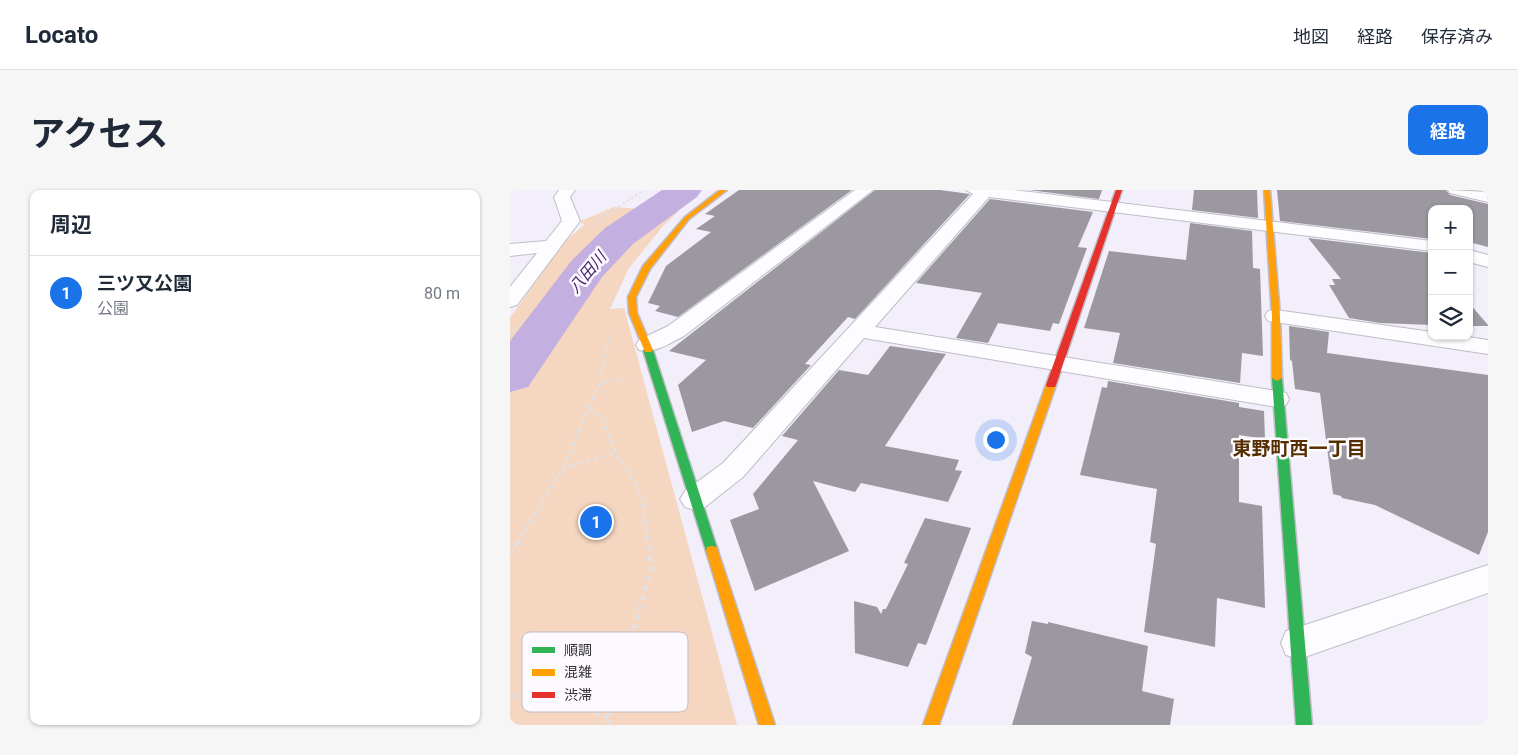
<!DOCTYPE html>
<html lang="ja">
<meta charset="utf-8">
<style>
:root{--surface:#fff;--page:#f6f6f7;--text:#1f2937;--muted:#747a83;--line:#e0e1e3;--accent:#1a73e8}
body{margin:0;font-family:Roboto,"Noto Sans JP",sans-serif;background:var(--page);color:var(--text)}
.controls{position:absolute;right:15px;top:15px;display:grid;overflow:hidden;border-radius:10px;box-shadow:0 1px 4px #0004}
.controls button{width:45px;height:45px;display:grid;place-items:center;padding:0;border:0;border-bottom:1px solid var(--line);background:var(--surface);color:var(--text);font:25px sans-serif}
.you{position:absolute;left:485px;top:249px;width:18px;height:18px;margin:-12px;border:4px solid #fff;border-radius:50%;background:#1a73e8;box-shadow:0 0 0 8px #1a73e833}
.badge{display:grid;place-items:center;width:32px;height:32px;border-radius:50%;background:var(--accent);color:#fff;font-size:16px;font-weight:700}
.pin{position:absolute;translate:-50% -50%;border:2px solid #fff;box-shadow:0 1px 5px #0006}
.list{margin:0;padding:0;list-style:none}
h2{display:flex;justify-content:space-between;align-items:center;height:65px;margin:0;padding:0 20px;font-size:21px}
h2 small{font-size:16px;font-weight:400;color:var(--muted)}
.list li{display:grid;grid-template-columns:32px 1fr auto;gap:15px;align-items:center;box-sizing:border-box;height:75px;padding:0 20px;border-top:1px solid var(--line)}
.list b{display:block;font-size:19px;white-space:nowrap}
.list p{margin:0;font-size:16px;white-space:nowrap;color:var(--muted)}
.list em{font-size:16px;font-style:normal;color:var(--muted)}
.icon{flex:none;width:28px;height:28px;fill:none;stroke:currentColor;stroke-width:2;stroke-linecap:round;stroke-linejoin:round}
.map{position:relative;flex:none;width:978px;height:535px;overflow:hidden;border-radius:10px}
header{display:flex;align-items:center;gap:30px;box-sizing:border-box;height:70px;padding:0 25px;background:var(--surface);border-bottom:1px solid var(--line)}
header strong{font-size:24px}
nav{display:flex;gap:28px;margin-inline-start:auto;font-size:18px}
.intro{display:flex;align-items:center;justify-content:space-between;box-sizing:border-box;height:120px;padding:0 30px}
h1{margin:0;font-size:35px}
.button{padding:12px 22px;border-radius:10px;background:var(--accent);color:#fff;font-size:18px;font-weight:700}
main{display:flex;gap:30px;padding:0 30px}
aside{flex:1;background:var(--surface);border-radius:10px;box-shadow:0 1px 4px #0004}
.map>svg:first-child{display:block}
.green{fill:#f5d6c1}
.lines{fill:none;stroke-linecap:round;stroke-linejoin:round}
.river{fill:#c4b0e0;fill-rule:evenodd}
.building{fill:#9b98a0}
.street-casing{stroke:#c0bdc6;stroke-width:2}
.fast-casing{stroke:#c0bdc6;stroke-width:3}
.slow-casing{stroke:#c0bdc6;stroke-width:3}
.jam-casing{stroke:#c0bdc6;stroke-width:3}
.path-far3{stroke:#e1e0e3;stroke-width:2;stroke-dasharray:2.5 2.5;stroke-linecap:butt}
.path-far2{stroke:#e1e0e3;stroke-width:2.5;stroke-dasharray:3 3;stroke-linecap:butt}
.path-far1{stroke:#e1e0e3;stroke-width:3;stroke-dasharray:4 4;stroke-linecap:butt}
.path{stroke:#e1e0e3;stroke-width:4;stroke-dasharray:5 5;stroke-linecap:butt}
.street{fill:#fdfcfe;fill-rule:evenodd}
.fast{fill:#30b455;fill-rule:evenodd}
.slow{fill:#ff9f0a;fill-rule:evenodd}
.jam{fill:#e5322d;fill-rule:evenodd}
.labels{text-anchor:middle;stroke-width:5;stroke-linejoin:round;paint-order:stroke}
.far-water-label{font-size:16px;font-style:italic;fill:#47236d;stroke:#fcfafe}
.neighbourhood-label{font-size:19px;font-weight:bold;fill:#552e00;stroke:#fcfafe}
.key{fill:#fcfafe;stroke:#bfbdc2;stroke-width:1}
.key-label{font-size:14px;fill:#322f37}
</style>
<header>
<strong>Locato</strong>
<nav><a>地図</a><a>経路</a><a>保存済み</a></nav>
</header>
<div class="intro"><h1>アクセス</h1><a class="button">経路</a></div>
<main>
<aside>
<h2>周辺<small></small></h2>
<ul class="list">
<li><span class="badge">1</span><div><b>三ツ又公園</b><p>公園</p></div><em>80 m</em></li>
</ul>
</aside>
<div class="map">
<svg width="978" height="535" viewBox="0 0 978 535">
<rect width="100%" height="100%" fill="#f2eefa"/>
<path class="green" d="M104 17 168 22 154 35 119 78 100 119 114 118 227 535H0V128L52 54 75 34 68 32Z"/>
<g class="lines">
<path class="river" d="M152 0H192L187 7 123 54 92 87 18 197 0 202V151L62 70 95 38Z"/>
</g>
<path class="building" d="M229 0H342L168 127 145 121 150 116 138 113 156 76 201 42 186 39 205 26 195 24Z
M365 0H430L460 4 345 129 338 127 295 174 301 175 243 238 214 231 182 242 168 195 196 170 159 161Z
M519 0H592L589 9Z
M684 0H747L748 28 682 20Z
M767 0H936L940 5 978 14V57L959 52V19H922V49L770 31Z
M480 9 583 22 568 57 577 58 549 134 543 133 540 141 488 133 478 153 446 148 472 103 406 93Z
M680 33 742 41 743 78 750 79 753 166 732 163 730 193 603 173 610 143 574 138 599 61 676 70Z
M798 48 922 63V135L870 133 839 128 819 95H825L822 89H831Z
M959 113 978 135V136H959Z
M779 136 819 142 817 163 978 185V342L969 365 865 315 832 308 831 306 823 304 810 203 785 199 782 171 780 170Z
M380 156 436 164 375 256 449 270 445 280 452 281 438 312 351 293 345 302 303 291 339 361 245 401 220 330 249 319 243 304 288 250 272 246 329 180 358 185Z
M598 191 729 213V217L754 221 755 249 729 245V312L752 316 755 418 707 408 705 457 634 442 646 354 640 352 647 299 570 285 592 197 597 198Z
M415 328 461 338 416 455 408 453 398 477 345 463 344 411 367 417 371 424 373 419H376L398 374 394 373Z
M522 431 538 434V432L638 456 632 501 664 509 660 535H502L522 467 515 463Z"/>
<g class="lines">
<defs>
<path id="street" d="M49 0H65L60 7 70 31 7 115 0 117V97L27 63 0 66V54L36 51 52 31 44 7Z
M345 0H363L174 146C160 153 145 164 129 160L126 155 129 150 158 136Z
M456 0H503L922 51V61L479 7 365 137 767 201 776 203 779 209 776 215 767 217 354 148 233 287 195 317 185 320 175 317 170 309 175 301 213 273 463 4Z
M938 0 978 2V12L940 3Z
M959 60 978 65V77L959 72Z
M766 120 922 142V146H951L978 150V164L758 131 755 126 758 121Z
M978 375V403L789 469 776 465 771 453 776 441 789 437Z"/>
<path id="fast" d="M138 157 143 160 208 361 207 365 202 366 197 365 196 361 133 160Z
M767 185 772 188 802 535H786L762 188Z"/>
<path id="slow" d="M210 0H217L179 29 140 79 126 107 127 123 143 160 141 162H135L119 123 118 107 133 76 175 27Z
M754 0H760L770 126 772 188 767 191 762 188V126Z
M541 192 546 195 429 535H413L536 195Z
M202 356 207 357 208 361 265 535H249L196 361 197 357Z"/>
<path id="jam" d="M606 0H612L546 195 545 197H537L536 195Z"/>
</defs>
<use href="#street" class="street-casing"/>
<use href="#fast" class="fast-casing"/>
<use href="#slow" class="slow-casing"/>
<use href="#jam" class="jam-casing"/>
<path class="path-far3" d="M86 27 101 22 134 0
M85 35 101 22"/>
<path class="path-far2" d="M0 146 8 134
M89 195 118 188
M83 208 89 195 101 142"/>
<path class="path-far1" d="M79 219 92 229 106 263 132 306 138 353
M53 278 106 263
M7 353 53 278 84 207"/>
<path class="path" d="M0 365 8 352
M0 506 40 501 98 528
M99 535 98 528 141 379 138 352"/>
<use href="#street" class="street"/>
<use href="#fast" class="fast"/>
<use href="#slow" class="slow"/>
<use href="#jam" class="jam"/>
</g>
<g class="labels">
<g class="far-water-label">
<text transform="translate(77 82) rotate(-50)" y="6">八田川</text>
</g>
<g class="neighbourhood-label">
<text x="789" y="265">東野町西一丁目</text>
</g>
</g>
<rect x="12" y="442" width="166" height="80" rx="8" class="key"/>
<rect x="22" y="457" width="23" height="6" fill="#30b455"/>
<rect x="22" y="479" width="23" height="7" fill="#ff9f0a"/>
<rect x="22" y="502" width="23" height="6" fill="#e5322d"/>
<g class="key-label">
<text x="54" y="465">順調</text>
<text x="54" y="487">混雑</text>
<text x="54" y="510">渋滞</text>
</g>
</svg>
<div class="controls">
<button>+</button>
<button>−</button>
<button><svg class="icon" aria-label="layers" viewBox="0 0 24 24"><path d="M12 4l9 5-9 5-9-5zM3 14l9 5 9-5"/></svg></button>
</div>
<div class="you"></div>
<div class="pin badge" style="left:86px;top:332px">1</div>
</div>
</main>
